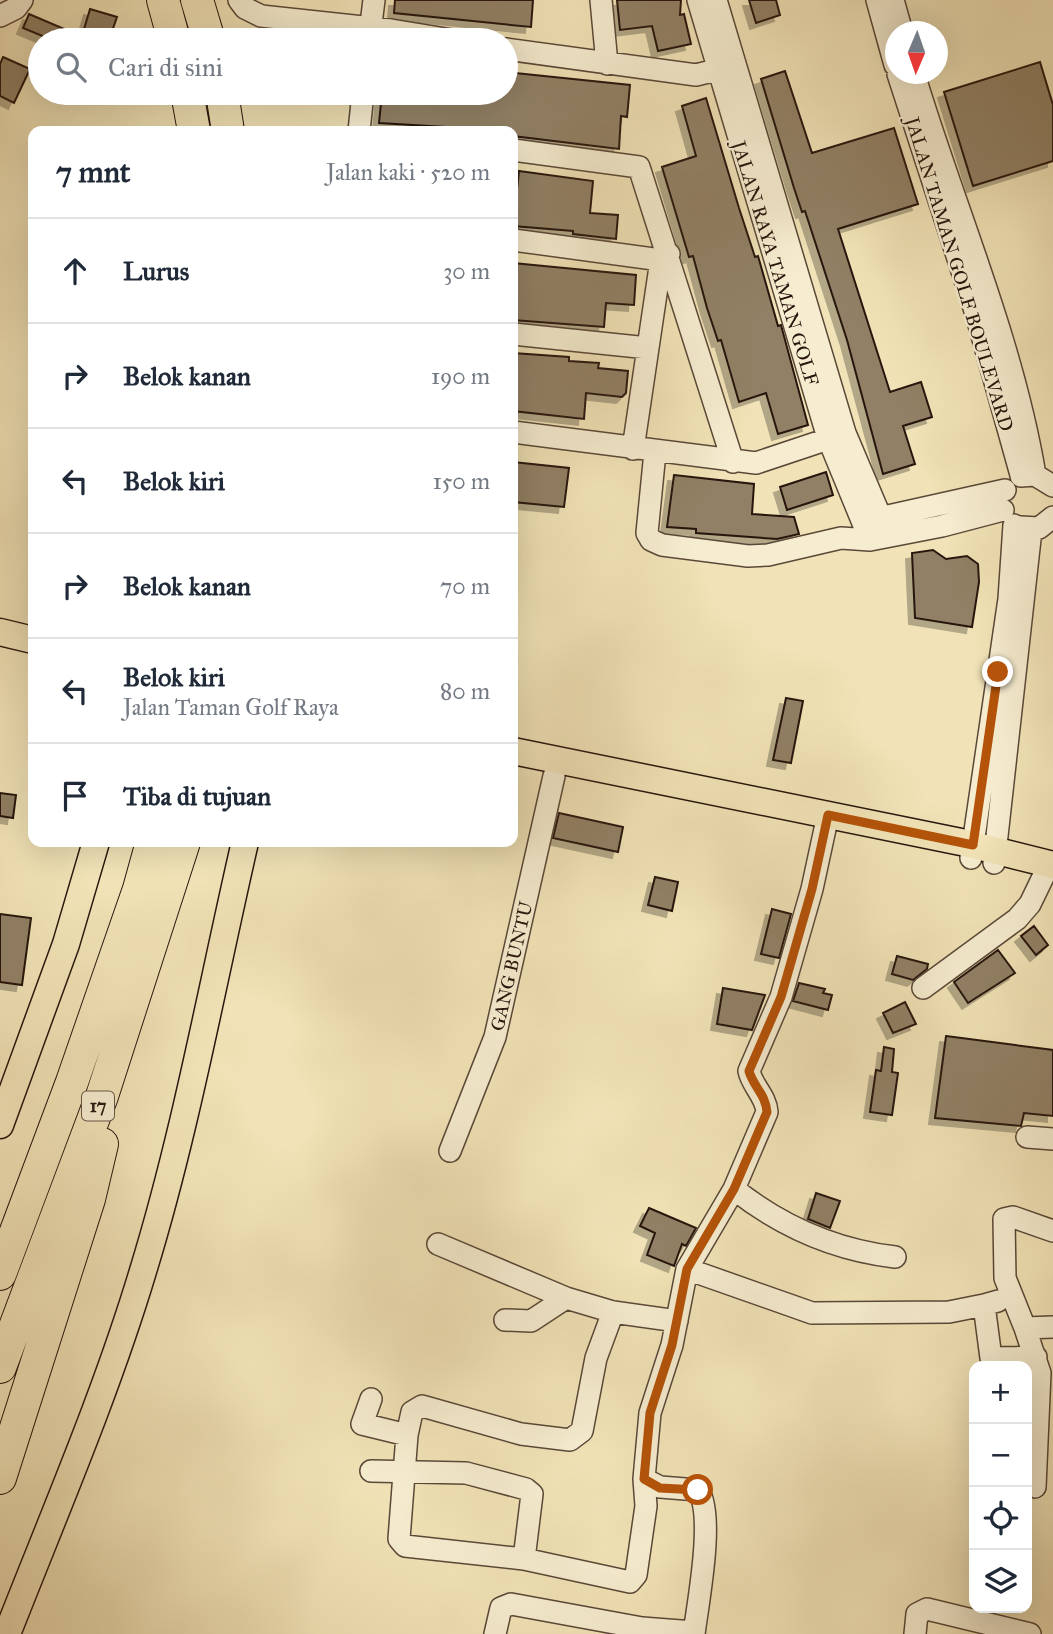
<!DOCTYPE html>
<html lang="id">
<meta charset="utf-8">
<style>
:root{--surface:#fff;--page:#f2f2f3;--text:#1f2937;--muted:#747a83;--line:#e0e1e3}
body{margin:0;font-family:"IM FELL Great Primer",serif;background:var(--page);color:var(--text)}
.controls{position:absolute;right:21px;bottom:21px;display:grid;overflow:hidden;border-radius:14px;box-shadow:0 7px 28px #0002}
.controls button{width:63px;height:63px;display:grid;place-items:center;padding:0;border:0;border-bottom:2px solid var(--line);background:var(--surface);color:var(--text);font:35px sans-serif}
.compass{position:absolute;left:885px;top:21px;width:63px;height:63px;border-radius:50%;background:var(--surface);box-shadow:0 7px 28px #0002;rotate:182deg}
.stop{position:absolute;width:21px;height:21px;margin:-16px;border:5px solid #b45309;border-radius:50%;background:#fff}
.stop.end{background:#b45309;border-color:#fff;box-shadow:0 2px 7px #0008}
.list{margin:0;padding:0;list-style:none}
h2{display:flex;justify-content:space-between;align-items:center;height:91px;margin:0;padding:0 28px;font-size:30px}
h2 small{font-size:23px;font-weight:400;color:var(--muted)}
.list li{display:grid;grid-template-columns:46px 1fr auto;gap:21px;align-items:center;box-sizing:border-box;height:105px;padding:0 28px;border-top:2px solid var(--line)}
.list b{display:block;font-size:26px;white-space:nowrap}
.list p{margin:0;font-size:23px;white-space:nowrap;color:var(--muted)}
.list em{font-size:23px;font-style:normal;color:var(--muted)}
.icon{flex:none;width:38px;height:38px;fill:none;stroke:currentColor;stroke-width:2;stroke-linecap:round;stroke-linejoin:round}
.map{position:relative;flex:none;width:1053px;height:1634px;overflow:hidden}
.search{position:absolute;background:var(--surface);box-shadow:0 7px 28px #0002;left:28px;top:28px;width:490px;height:77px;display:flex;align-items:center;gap:18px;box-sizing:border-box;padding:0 24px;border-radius:38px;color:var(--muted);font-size:26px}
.panel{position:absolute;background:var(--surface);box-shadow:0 7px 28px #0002;left:28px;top:126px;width:490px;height:721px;border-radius:14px}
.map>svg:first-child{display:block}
.building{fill:#918065;stroke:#28150d;stroke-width:2;filter:url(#shadow)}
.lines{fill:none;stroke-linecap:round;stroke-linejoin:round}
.minor-casing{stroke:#5a4838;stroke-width:24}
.major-casing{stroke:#28150d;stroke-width:29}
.highway-casing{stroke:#28150d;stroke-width:34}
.minor{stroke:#f6edd0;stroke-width:21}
.major{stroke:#f1e3b7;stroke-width:26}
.highway{stroke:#f1e3b7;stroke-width:32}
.route{stroke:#b45309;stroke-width:9}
.labels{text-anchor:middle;stroke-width:5;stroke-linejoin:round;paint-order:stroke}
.shield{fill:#f6edd0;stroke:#665648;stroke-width:2}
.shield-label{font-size:18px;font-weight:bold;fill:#28150d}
.street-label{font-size:19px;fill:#28150d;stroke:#f6edd0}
</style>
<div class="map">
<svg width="1053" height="1634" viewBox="0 0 1053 1634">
<defs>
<filter id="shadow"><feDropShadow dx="-6" dy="6" stdDeviation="0" flood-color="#0004"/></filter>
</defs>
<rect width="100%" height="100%" fill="#f1e3b7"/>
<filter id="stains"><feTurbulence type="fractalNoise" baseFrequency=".00286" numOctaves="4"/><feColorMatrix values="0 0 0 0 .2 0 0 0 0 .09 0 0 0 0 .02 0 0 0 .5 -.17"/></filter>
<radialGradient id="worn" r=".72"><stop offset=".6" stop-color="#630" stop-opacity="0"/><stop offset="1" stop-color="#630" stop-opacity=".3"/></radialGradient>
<path class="building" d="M395 0H533L531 27 394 13Z
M617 0H681L680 15 684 14 691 44 658 51 652 26 620 30Z
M749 0H776L780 15 756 23Z
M90 9 117 17 109 40 82 36Z
M29 14 69 31 65 40H52L23 28Z
M3 57 30 69 14 103 0 96V64Z
M1040 62 1053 105V161L973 186 944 92Z
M785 71 812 153 894 128 918 204 838 229 890 392 921 382 932 417 903 426 915 464 883 474 847 340 805 211 802 212 794 188 761 79Z
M506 72 630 85 627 117 621 116 619 149 513 136V131L379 123 382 93 460 101 461 93H506Z
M706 98 739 208 755 257 758 256 778 326 781 325 808 425 778 434 766 393 739 402 721 340 718 341 707 308 693 256 689 257 662 167 696 156 682 106Z
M519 171 593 181 590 213 618 215 616 239 573 234V231L513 226Z
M513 263 636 275 634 305 606 303 604 327 513 320Z
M513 353 569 357V361L599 363 598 368 628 371 626 393 622 397 586 393 584 419 513 411Z
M513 462 569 468 564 507 513 502Z
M826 472 833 495 787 510 780 487Z
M674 475 754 484 752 514 794 517 799 534 777 539 696 533V529L667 527Z
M933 550 946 559 967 556 978 564 979 582 972 627 915 618 912 553Z
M786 698 803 701 791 763 773 760Z
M0 793 16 795 13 818 0 816Z
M559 813 623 827 618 852 553 838Z
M655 877 678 882 672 911 648 905Z
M772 909 791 914 779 958 761 954Z
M0 914 31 918 22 985 0 982Z
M1034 926 1048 945 1036 955 1021 936Z
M998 950 1015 973 968 1003 954 982Z
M897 956 928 964 927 969 913 980 892 974Z
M799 983 825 989 823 993 832 995 828 1010 793 1001Z
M723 988 765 995 752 1030 717 1024Z
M905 1002 916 1024 893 1033 883 1013Z
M946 1036 1053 1050V1116L1024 1113 1021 1126 935 1118Z
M884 1047 894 1049 892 1072 898 1073 892 1115 870 1112 876 1070 881 1071Z
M816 1193 840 1201 830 1228 808 1219Z
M649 1208 696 1228 686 1246 682 1244 674 1266 647 1255 655 1233 640 1226Z"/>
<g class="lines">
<defs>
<path id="minor" d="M239 0 245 8 261 16 391 30 452 40
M601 0 607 64
M698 0 828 438 870 540
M716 0 845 433 881 518 885 537
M877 0 895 65
M893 0 902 32
M0 16 16 8 22 0
M369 40 374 0
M506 49 696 75 728 67
M898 74 976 314 1021 475
M914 74C954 207 1012 337 1035 475
M359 131 363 93
M513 150 639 167 733 462
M513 240 661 260
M513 334 648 348
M513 432 756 463 840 435
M633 449 661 260 669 254
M655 452 647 533 651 540 662 545 748 556 768 555 841 538 870 540 942 526 1003 510
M1021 476 1035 475 1053 486
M870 520 1005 490
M1020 527 1039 528 1053 517
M971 858 1009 599 1014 525
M994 863 1031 530
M923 988 1017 919 1030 904 1044 875
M1027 1137 1053 1139
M450 1151 495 1037 554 776
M734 1189C782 1227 835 1250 895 1257
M438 1244 566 1298 613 1312 677 1321
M687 1269 812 1313 949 1312 984 1305
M998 1301 984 1305 991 1358 1036 1357
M505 1320 531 1321 566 1298
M1025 1328 1005 1278 1004 1219 1013 1217 1053 1231
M371 1399 362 1424 407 1435 412 1412 422 1406 521 1434 570 1440 582 1431 596 1358 613 1312
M407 1435 399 1539 405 1546 524 1559 630 1582 636 1575 646 1506 644 1479
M371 1471 466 1473 526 1489 532 1494 524 1559
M1035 1487 1040 1373 1025 1328 1053 1327
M495 1634 501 1608 511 1604 642 1628 694 1632
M694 1634C698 1602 715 1515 698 1490L660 1487 644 1479 650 1413 672 1345 687 1269 734 1189 767 1112C766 1096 752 1086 749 1071L781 997 812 889 828 815
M915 1634 917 1614 927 1609 1030 1634"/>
<path id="major" d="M0 632 33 640
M513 751 961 842 1053 865
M0 1125 66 944 96 842
M7 1634C54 1514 106 1394 143 1271 186 1131 212 985 245 842"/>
<path id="highway" d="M163 0 174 40
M197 0 209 40
M187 93 194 131
M222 93 228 131
M0 1274 72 1082 139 889 152 842
M0 1367 102 1096 184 842
M0 1478 89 1199 102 1144"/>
</defs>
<use href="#minor" class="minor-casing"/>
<use href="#major" class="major-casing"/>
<use href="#highway" class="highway-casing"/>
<use href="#minor" class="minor"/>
<use href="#major" class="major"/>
<use href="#highway" class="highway"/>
</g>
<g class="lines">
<path class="route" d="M698 1490 660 1488 644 1479 650 1413 672 1345 687 1269 734 1189 767 1112C766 1095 753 1086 749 1071L781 997 812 889 828 815 973 845 998 672"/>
</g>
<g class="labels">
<rect class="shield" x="82" y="1091.5" width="32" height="29" rx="5"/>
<g class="shield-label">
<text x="98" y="1112">17</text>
</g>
<g class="street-label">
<text transform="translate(776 263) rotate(73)" y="7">JALAN RAYA TAMAN GOLF</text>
<text transform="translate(960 274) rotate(73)" y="7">JALAN TAMAN GOLF BOULEVARD</text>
<text transform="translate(511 966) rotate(-77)" y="7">GANG BUNTU</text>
</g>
</g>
<rect width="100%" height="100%" filter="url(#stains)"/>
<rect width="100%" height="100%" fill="url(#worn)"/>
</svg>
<div class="controls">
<button>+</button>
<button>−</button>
<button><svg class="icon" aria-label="locate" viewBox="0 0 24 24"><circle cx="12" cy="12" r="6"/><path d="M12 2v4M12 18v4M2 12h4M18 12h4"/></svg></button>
<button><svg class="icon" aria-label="layers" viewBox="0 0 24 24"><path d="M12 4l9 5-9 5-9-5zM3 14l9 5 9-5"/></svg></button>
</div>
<svg class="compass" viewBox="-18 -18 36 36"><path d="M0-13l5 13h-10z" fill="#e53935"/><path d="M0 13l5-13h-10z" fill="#747a83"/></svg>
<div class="stop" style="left:698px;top:1490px"></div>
<div class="stop end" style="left:998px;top:672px"></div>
<div class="search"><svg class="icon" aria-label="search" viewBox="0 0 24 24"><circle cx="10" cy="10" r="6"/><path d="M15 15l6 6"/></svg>Cari di sini</div>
<section class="panel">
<h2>7 mnt<small>Jalan kaki · 520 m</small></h2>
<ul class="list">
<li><svg class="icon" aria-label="ahead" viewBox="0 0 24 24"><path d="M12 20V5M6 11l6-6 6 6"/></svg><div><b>Lurus</b></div><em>30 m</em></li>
<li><svg class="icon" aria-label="right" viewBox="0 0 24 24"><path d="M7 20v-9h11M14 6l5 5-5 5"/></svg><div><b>Belok kanan</b></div><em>190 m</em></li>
<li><svg class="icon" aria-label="left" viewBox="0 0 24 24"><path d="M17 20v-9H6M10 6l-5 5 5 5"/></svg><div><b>Belok kiri</b></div><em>150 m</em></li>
<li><svg class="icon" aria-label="right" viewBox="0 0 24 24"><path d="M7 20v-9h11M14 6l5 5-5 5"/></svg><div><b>Belok kanan</b></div><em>70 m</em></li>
<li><svg class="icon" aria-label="left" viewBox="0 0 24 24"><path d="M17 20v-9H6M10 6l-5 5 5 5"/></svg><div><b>Belok kiri</b><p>Jalan Taman Golf Raya</p></div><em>80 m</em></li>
<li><svg class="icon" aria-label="arrive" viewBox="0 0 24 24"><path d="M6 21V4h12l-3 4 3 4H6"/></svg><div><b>Tiba di tujuan</b></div></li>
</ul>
</section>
</div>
